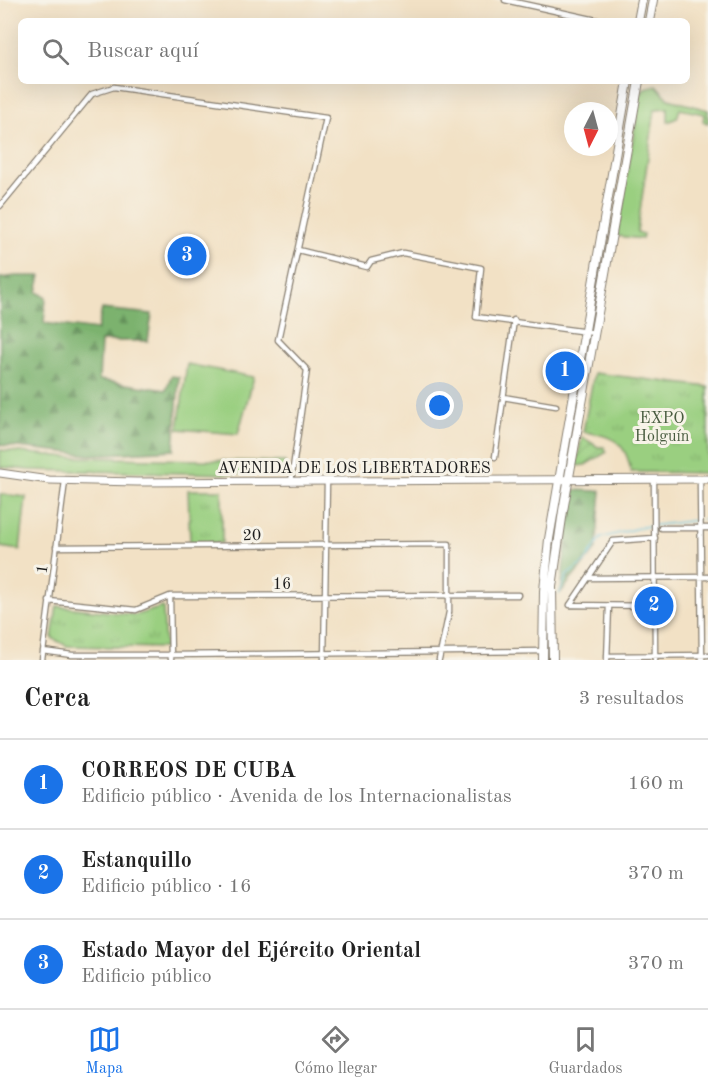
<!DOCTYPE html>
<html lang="es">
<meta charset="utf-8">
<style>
:root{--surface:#fff;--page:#f2f2f2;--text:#222;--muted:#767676;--line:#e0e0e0;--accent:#1a73e8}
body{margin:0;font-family:"Old Standard TT",serif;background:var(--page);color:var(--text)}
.compass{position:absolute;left:564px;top:102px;width:54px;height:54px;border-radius:50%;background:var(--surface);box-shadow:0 6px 24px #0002;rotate:186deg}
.you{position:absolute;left:440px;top:406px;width:21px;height:21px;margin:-15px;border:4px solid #fff;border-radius:50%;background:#1a73e8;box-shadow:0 0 0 9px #1a73e833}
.badge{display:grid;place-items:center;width:39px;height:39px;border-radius:50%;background:var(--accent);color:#fff;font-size:20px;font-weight:700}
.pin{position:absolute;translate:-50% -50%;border:3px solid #fff;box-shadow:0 2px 6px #0006}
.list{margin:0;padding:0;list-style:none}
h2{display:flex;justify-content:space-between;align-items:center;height:78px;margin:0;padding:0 24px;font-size:26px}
h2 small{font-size:20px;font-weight:400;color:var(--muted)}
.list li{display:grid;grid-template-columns:39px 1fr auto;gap:18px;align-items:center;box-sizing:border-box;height:90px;padding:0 24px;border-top:2px solid var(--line)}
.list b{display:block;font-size:22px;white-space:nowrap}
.list p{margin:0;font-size:20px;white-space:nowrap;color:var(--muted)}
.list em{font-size:20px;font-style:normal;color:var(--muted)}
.icon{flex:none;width:33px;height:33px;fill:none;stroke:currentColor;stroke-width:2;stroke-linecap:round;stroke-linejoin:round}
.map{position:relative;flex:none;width:708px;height:660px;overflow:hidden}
.search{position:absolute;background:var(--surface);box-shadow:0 6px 24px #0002;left:18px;right:18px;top:18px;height:66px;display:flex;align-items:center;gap:15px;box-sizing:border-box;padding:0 21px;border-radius:9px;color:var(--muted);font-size:22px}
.sheet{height:348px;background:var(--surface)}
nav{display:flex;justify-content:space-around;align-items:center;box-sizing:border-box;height:84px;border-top:2px solid var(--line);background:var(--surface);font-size:16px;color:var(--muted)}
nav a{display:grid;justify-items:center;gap:3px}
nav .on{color:var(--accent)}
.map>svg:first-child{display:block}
.grass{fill:#9acf80;stroke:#5b764e;stroke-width:1.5}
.forest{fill:url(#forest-firs);stroke:#4c6745;stroke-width:1.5}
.park{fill:url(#park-tufts);stroke:#5b764e;stroke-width:1.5}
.garden{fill:url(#garden-furrows);stroke:#5b764e;stroke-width:1.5}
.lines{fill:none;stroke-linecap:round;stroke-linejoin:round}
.stream{stroke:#61c3df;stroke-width:1.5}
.street-casing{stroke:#877e70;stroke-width:7}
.primary-casing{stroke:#877e70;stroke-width:9}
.highway-casing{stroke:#877e70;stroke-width:10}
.street{stroke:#fff;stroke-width:4.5}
.primary{stroke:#fff;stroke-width:7}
.highway{stroke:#fff;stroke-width:8}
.labels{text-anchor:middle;stroke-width:6;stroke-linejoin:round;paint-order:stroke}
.park-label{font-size:16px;fill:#485b3f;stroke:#f7f3e8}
.street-label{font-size:16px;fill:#1c1c1c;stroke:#f7f3e8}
</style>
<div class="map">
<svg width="708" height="660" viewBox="0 0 708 660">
<defs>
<pattern id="forest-firs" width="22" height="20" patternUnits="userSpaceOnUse" patternTransform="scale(1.5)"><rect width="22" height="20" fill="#7bb26e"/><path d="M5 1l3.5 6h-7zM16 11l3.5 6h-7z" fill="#64905a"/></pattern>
<pattern id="park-tufts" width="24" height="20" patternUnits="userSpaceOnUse" patternTransform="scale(1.5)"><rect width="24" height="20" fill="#9acf80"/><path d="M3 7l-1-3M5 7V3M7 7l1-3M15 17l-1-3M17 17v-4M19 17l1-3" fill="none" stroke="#84b16e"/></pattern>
<pattern id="garden-furrows" width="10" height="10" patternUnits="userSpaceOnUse" patternTransform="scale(1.5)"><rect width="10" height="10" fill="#9acf80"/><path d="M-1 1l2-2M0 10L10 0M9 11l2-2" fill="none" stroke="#84b16e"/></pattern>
</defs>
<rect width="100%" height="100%" fill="#f7f3e8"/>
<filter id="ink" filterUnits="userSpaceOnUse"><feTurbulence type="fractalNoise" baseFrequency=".0167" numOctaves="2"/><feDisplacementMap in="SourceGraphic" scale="12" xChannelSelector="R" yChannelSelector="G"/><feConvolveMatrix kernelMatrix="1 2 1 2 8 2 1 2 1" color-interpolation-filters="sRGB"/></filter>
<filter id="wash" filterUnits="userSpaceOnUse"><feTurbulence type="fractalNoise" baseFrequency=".008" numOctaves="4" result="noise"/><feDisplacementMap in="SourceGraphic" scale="24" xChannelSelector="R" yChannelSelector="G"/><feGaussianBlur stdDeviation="1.35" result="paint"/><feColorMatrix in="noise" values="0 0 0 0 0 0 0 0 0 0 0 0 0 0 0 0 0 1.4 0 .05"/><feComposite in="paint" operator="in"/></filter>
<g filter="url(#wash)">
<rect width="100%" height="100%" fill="#f2e1c5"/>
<path class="grass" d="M656 85 669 99 708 110V123L703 122 704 114 680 109 677 118 668 122V108L655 109 637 232 643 234 642 239 617 236 640 95 645 88Z
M187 364 254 377 238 434 178 429Z
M0 450 68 457 285 462V475L29 470 0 467Z
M0 494 26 497 20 550 0 547Z"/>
<path class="forest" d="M16 276H41L37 292 46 297 44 323 97 330 102 309 152 314 148 341H101L99 380 166 390 171 376 179 377 174 450 90 455 0 445V278Z
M571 490 601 491 596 549 561 592Z"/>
<path class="park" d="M594 373 708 387V473L631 472C626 441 612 435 583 432Z
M188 490H222V543H190Z
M57 606 136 615 163 607 165 648 67 646 52 638Z"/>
<path class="garden" d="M582 437 598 447H604L607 452 585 465 576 466Z"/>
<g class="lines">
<path class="stream" d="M702 520 708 519
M559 594 567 575 585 562 601 538 642 527 698 520"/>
</g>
</g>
<g filter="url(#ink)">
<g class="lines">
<defs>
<path id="street" d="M505 0 601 21
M0 206 92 94 114 87 326 118 278 340 307 370 291 482
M298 250 367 267 371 261 403 253 481 268 476 317 595 333
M503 397 556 406
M495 457 514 320
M654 479 655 660
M700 484 702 660
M661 528H708
M56 547 449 544V612L439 660
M589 578 708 577
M170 596 171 660
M49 601 136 610 170 596 518 595
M570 605 613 541 655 538
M570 605 656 606
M43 651 72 655H171L544 651
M607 656 708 655
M42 660 65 481
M324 660 327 481
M607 660 609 606"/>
<path id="primary" d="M0 473 49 480 137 482 708 479"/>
<path id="highway" d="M638 21 642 0
M649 21 653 0
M543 660 544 591 549 539 628 81
M553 660 552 587 563 511 639 81"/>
</defs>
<use href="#street" class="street-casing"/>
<use href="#primary" class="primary-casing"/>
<use href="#highway" class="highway-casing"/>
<use href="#street" class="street"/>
<use href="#primary" class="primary"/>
<use href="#highway" class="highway"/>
</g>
</g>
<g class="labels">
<g class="park-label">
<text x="662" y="423">EXPO<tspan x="662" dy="18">Holguín</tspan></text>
</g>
<g class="street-label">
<text x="354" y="473">AVENIDA DE LOS LIBERTADORES</text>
<text transform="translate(252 534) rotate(-1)" y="6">20</text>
<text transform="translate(41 569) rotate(-83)" y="6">1</text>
<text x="282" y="589">16</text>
</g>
</g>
</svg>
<svg class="compass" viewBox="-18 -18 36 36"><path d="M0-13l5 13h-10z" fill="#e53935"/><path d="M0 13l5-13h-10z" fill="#767676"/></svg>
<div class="you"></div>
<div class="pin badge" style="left:565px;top:371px">1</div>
<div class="pin badge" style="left:654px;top:606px">2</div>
<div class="pin badge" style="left:187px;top:256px">3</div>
<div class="search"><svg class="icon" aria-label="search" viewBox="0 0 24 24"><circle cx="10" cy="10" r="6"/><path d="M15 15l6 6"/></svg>Buscar aquí</div>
</div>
<section class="sheet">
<h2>Cerca<small>3 resultados</small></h2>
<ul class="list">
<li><span class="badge">1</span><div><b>CORREOS DE CUBA</b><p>Edificio público · Avenida de los Internacionalistas</p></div><em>160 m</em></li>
<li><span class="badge">2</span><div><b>Estanquillo</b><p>Edificio público · 16</p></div><em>370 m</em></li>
<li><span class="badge">3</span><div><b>Estado Mayor del Ejército Oriental</b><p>Edificio público</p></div><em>370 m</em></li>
</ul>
</section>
<nav>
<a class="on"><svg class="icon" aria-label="map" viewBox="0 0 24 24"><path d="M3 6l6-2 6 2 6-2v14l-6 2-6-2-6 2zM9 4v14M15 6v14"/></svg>Mapa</a>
<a><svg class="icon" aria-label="directions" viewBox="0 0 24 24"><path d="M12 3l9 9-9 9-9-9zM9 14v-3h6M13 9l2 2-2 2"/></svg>Cómo llegar</a>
<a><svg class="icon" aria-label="saved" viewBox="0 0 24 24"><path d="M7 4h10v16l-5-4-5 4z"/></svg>Guardados</a>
</nav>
